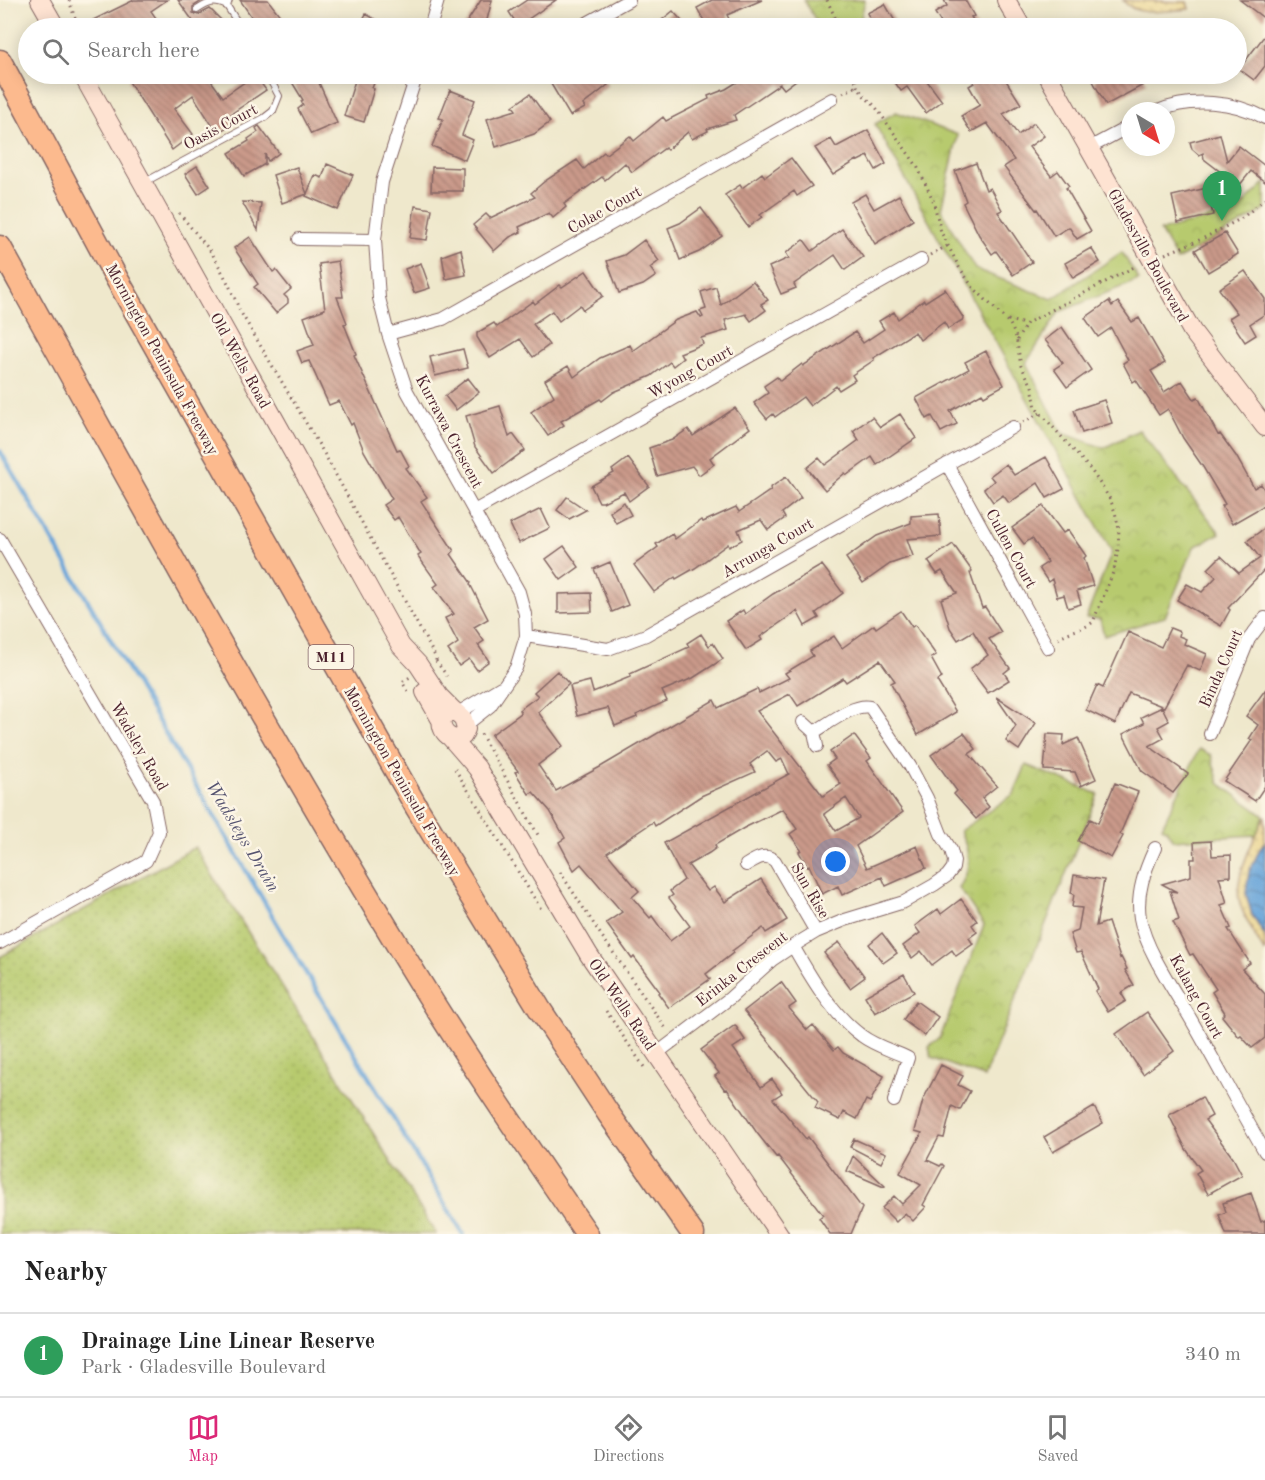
<!DOCTYPE html>
<meta charset="utf-8">
<style>
:root{--surface:#fff;--page:#f6f6f6;--text:#222;--muted:#767676;--line:#e0e0e0;--accent:#db2777}
body{margin:0;font-family:"Old Standard TT",serif;background:var(--page);color:var(--text)}
.compass{position:absolute;left:1121px;top:102px;width:54px;height:54px;border-radius:50%;background:var(--surface);box-shadow:0 3px 15px #0003;rotate:142deg}
.you{position:absolute;left:836px;top:862px;width:21px;height:21px;margin:-15px;border:4px solid #fff;border-radius:50%;background:#1a73e8;box-shadow:0 0 0 9px #1a73e833}
.badge{display:grid;place-items:center;width:39px;height:39px;border-radius:50%;background:var(--accent);color:#fff;font-size:20px;font-weight:700}
.pin{position:absolute;translate:-50% -50px;filter:drop-shadow(0 2px 3px #0008)}
.pin::after{content:'';position:absolute;top:32px;width:21px;height:18px;background:inherit;clip-path:polygon(0 0,100% 0,50% 100%)}
.list{margin:0;padding:0;list-style:none}
h2{display:flex;justify-content:space-between;align-items:center;height:78px;margin:0;padding:0 24px;font-size:26px}
h2 small{font-size:20px;font-weight:400;color:var(--muted)}
.list li{display:grid;grid-template-columns:39px 1fr auto;gap:18px;align-items:center;box-sizing:border-box;height:84px;padding:0 24px;border-top:2px solid var(--line)}
.list b{display:block;font-size:22px;white-space:nowrap}
.list p{margin:0;font-size:20px;white-space:nowrap;color:var(--muted)}
.list em{font-size:20px;font-style:normal;color:var(--muted)}
.icon{flex:none;width:33px;height:33px;fill:none;stroke:currentColor;stroke-width:2;stroke-linecap:round;stroke-linejoin:round}
.map{position:relative;flex:none;width:1265px;height:1234px;overflow:hidden}
.search{position:absolute;background:var(--surface);box-shadow:0 3px 15px #0003;left:18px;right:18px;top:18px;height:66px;display:flex;align-items:center;gap:15px;box-sizing:border-box;padding:0 21px;border-radius:33px;color:var(--muted);font-size:22px}
.sheet{height:162px;background:var(--surface)}
nav{display:flex;justify-content:space-around;align-items:center;box-sizing:border-box;height:84px;border-top:2px solid var(--line);background:var(--surface);font-size:16px;color:var(--muted)}
nav a{display:grid;justify-items:center;gap:3px}
nav .on{color:var(--accent)}
.map>svg:first-child{display:block}
.grass{fill:url(#grass-dots);stroke:#80744c;stroke-width:1.5}
.sand{fill:url(#sand-dots);stroke:#9c7c64;stroke-width:1.5}
.park{fill:url(#park-crowns);stroke:#80744c;stroke-width:1.5}
.water{fill:url(#water-waves);stroke:#596282;stroke-width:1.5}
.lines{fill:none;stroke-linecap:round;stroke-linejoin:round}
.stream{stroke:#68a4d9;stroke-width:4.5}
.building{fill:url(#building-back-hatch);fill-rule:evenodd}
.lane-casing{stroke:#846563;stroke-width:8}
.street-casing{stroke:#846563;stroke-width:14}
.secondary-casing{stroke:#846563;stroke-width:20}
.highway-casing{stroke:#846563;stroke-width:25}
.path{stroke:#846563;stroke-width:3;stroke-dasharray:1.5 4.5;stroke-linecap:butt}
.lane{stroke:#fff;stroke-width:6}
.street{stroke:#fff;stroke-width:12}
.secondary{stroke:#fee3d2;stroke-width:18}
.highway{stroke:#fcba8e;stroke-width:22}
.labels{text-anchor:middle;stroke-width:5;stroke-linejoin:round;paint-order:stroke}
.shield{fill:#fcf5e5;stroke:#7f5f63;stroke-width:1.5}
.shield-label{font-size:15px;font-weight:bold;fill:#4a1f2b}
.street-label{font-size:16px;fill:#4a1f2b;stroke:#fcf5e5}
.water-label{font-size:18px;font-style:italic;fill:#565471;stroke:#fcf5e5}
</style>
<div class="map">
<svg width="1265" height="1234" viewBox="0 0 1265 1234">
<defs>
<pattern id="grass-dots" width="8" height="8" patternUnits="userSpaceOnUse" patternTransform="scale(1.5)"><rect width="8" height="8" fill="#b7ca6e"/><path d="M2 2h.1M6 6h.1" fill="none" stroke="#9fad5f" stroke-width="1.8" stroke-linecap="round"/></pattern>
<pattern id="sand-dots" width="8" height="8" patternUnits="userSpaceOnUse" patternTransform="scale(1.5)"><rect width="8" height="8" fill="#eeda9e"/><path d="M2 2h.1M6 6h.1" fill="none" stroke="#cebb88" stroke-width="1.8" stroke-linecap="round"/></pattern>
<pattern id="park-crowns" width="20" height="18" patternUnits="userSpaceOnUse" patternTransform="scale(1.5)"><rect width="20" height="18" fill="#b7ca6e"/><path d="M2 6a3 3 0 1 1 6 0M12 15a3 3 0 1 1 6 0" fill="none" stroke="#9fad5f"/></pattern>
<pattern id="water-waves" width="16" height="10" patternUnits="userSpaceOnUse" patternTransform="scale(1.5)"><rect width="16" height="10" fill="#68a4d9"/><path d="M0 5q4-4 8 0t8 0" fill="none" stroke="#5885b0"/></pattern>
<pattern id="building-back-hatch" width="6" height="6" patternUnits="userSpaceOnUse" patternTransform="scale(1.5)"><rect width="6" height="6" fill="#ca9a8a"/><path d="M-1 5l2 2M0 0l6 6M5-1l2 2" fill="none" stroke="#a67d71"/></pattern>
</defs>
<rect width="100%" height="100%" fill="#fcf5e5"/>
<filter id="ink" filterUnits="userSpaceOnUse"><feTurbulence type="fractalNoise" baseFrequency=".0167" numOctaves="2"/><feDisplacementMap in="SourceGraphic" scale="12" xChannelSelector="R" yChannelSelector="G"/><feConvolveMatrix kernelMatrix="1 2 1 2 8 2 1 2 1" color-interpolation-filters="sRGB"/></filter>
<filter id="wash" filterUnits="userSpaceOnUse"><feTurbulence type="fractalNoise" baseFrequency=".008" numOctaves="4" result="noise"/><feDisplacementMap in="SourceGraphic" scale="24" xChannelSelector="R" yChannelSelector="G"/><feGaussianBlur stdDeviation="1.35" result="paint"/><feColorMatrix in="noise" values="0 0 0 0 0 0 0 0 0 0 0 0 0 0 0 0 0 1.4 0 .05"/><feComposite in="paint" operator="in"/></filter>
<g filter="url(#wash)">
<rect width="100%" height="100%" fill="#efe8cc"/>
<path class="grass" d="M195 847 436 1234H0V957Z"/>
<path class="sand" d="M1123 0 1187 2 1189 9C1169 10 1136 19 1123 0Z
M1265 815V842L1261 847 1256 860 1246 893 1252 915 1265 936V953C1257 938 1247 923 1241 907 1230 881 1255 839 1265 815Z"/>
<path class="park" d="M804 0H865L859 28H820Z
M896 112 958 135 941 210 975 269 1052 299 1122 252 1139 280 1059 312 1026 363 1062 433 1104 448 1139 430 1220 533 1194 547 1165 617 1104 636 1100 619 1086 618 1112 552 875 124Z
M1265 183V210L1177 260 1160 231 1236 211Z
M1199 749 1211 755 1219 783 1264 816 1256 835 1173 840 1166 829 1162 827Z
M1026 765 1098 794 984 1077 931 1058 929 1047 940 1038 984 925 959 888C972 869 970 852 960 831L1014 794Z"/>
<path class="water" d="M1265 842V936L1252 915 1246 893 1249 872 1261 847Z"/>
<g class="lines">
<path class="stream" d="M0 451 303 968 463 1234"/>
</g>
<g id="blocks">
<path class="building" d="M134 0H167L151 11 163 28H98L93 20Z
M178 0H203L193 7V13L198 15 210 9 229 28H198Z
M240 0H268L285 22 277 28H259Z
M481 0H492L485 28H463Z
M527 0H556L518 26 509 12Z
M712 0H762L727 15 730 21 717 28H708L697 8Z
M944 0H965L974 16 971 17 978 28H944L935 13 947 6Z
M1240 0H1265V19Z
M885 4 899 28H875L867 13Z
M673 11 688 28H652Z
M366 14 373 18 393 28H358Z
M1265 35V66L1254 80 1239 69Z
M140 74H206L223 97 255 75 266 90 231 114 236 122 217 133 193 95 174 109 193 134 172 150 128 80Z
M287 74H315L337 123 311 134 298 109 303 105 301 101 303 100Z
M357 74H378L372 88 374 89 364 122 344 116Z
M558 74H599L608 85 583 105 585 108 570 116 548 79Z
M750 74H804L784 89 780 84 734 115 736 120 707 129 708 131 692 139 688 132 667 150 665 148 632 172 625 163 605 180 602 177 564 204 566 207 553 218 549 213 519 227 521 232 510 237 494 251 473 225 486 214 490 218 535 197 531 193 545 181 577 160 584 169 604 152 606 154 630 136 634 141 663 117 666 121 709 99 708 96 726 89Z
M889 74H922L942 101 926 113 907 87 901 91Z
M968 74H1002L1021 104 1003 114 1018 135 1034 123 1044 136 1029 147 1051 176 1058 171 1069 186 1066 188 1091 231 1077 239 1069 227 1054 236 1037 209 1036 210 1004 167 1014 160 987 123 971 132 961 116 980 105 969 86 974 83Z
M1107 74H1142L1147 83 1106 105 1093 81Z
M450 90 475 100 462 135 473 140 465 160 432 146 443 119 439 118Z
M530 94 550 122 534 134 496 147 487 119 516 110 513 106Z
M259 126 279 153 268 161 265 154V164L244 176 229 153 249 141 248 139 258 132 256 128Z
M868 130 886 164 876 170 868 156 858 161 857 160 833 175 815 148 831 139 836 147Z
M1220 134 1227 161 1239 146 1265 166V182L1251 171 1239 186 1204 159 1203 153 1199 155 1192 149 1190 142Z
M791 158 812 186 797 196 794 191 760 215 762 217 748 227 725 195 740 185 742 188 762 173 765 177Z
M976 163 986 190 990 188 1002 210 998 212 1032 262 1013 275 996 251 992 254 979 235 963 203 966 201 955 171Z
M327 164 353 175 338 210 306 196 315 175 322 178Z
M197 166 210 186 198 194 185 174Z
M297 167 307 194 282 203 273 175Z
M432 167 463 168V191H431Z
M1207 188 1213 215 1178 223 1172 196Z
M865 194 874 209 899 195 913 220 875 244 851 202Z
M242 202 261 203 258 230Z
M415 206 432 209 427 240 410 238Z
M701 208 722 236 699 252 680 260 668 228 680 223Z
M842 229 863 257 845 270 835 255 794 284 796 288 781 294 769 267 789 258 786 253 804 240 812 251Z
M1225 233 1238 254 1208 272 1195 250Z
M250 237 273 272 276 270 291 289 284 295 288 299V303L276 313 254 287 258 284 234 248Z
M644 240 659 261 650 268 656 276 643 285 619 293 607 261 624 255Z
M1091 248 1100 262 1073 278 1065 263Z
M461 249 466 275 446 279 442 256Z
M338 261 343 297H337L347 323 344 324 356 354 354 355 397 450 400 449 409 466 406 468 427 497 421 501 454 551 451 554 471 583 470 584 488 619 474 627 484 641 478 645 489 661 477 670 469 659 459 666 448 650 458 643 445 618 454 614 434 587 438 584 418 556 421 554 398 517 394 520 383 505 392 499 364 451 353 423 351 425 339 401 329 405 309 361 302 363 297 351 314 345 304 317 325 309 319 264Z
M421 263 430 288 414 293 405 269Z
M586 271 603 296 583 310 580 305 559 321 552 311 533 324 549 345 533 357 520 339 490 358 477 337V333L494 323 497 327 533 301 535 304 560 285 562 287Z
M1245 271 1265 299V314L1250 324 1256 335 1245 342 1229 318 1237 313 1219 289Z
M753 281 768 300 761 304 766 310 751 321 746 314 725 320 728 330 701 338 703 344 680 353 683 358 673 366 670 362 651 376 614 392 602 401 600 399 561 421 564 425 548 436 531 412 554 396 545 380 568 366 574 377 600 358 630 345 633 351 676 320 697 312 701 318 703 317 700 311 706 309 701 292 716 287 721 305Z
M945 289 964 319 948 329 944 322 920 340 915 332 873 358 874 360 852 375 855 380 839 390 836 386 810 406 803 397 775 417 773 414 767 419 754 403 768 393 764 386 777 377 780 381 802 364 803 366 855 332 863 343 884 329 879 321 894 312 898 319 924 300 925 302Z
M1109 301 1112 306 1118 302 1132 322 1139 318 1165 363 1151 371 1164 392 1182 381 1194 399 1198 397 1218 435 1220 434 1236 456 1254 488 1261 484 1265 491V505L1232 524 1222 506 1225 504 1203 467 1183 438 1168 409 1159 415 1136 380 1133 382 1123 363 1128 360 1111 328 1098 337 1085 318Z
M1062 327 1091 370 1067 387 1054 369 1063 363 1045 340Z
M463 349 468 368 435 376 430 357Z
M986 351 1004 385 984 396 982 393 950 411 957 424 941 432 932 416 927 419 916 398 969 369 965 362Z
M468 378 479 392 456 410 445 396Z
M1104 400 1112 423 1082 433 1074 410Z
M500 406 509 437 513 434 525 450 494 473 475 447 466 416Z
M735 408 750 428 710 458 714 464 699 475 692 466 657 476 649 448 672 440 688 429 693 436Z
M900 414 916 438 877 465 872 457 847 475 845 473 825 490 807 468 819 458 825 465 859 440 853 431 872 417 880 427Z
M1046 457 1064 489 1047 498 1038 483 1009 503 1003 495 993 502 984 489 994 481 990 476 1006 464 1014 475Z
M628 458 649 486 629 501 624 492 603 502H599L591 486 614 473 612 470Z
M786 477 801 498 782 513 785 518 768 530 761 520 738 530 742 540 729 547 728 544 695 568 676 579 675 577 654 592 634 565 658 547 656 544 672 534 675 539 701 520 703 522 736 507 739 512 771 490 770 488Z
M567 497 586 510 569 519 557 510Z
M624 502 631 515 616 523 610 512Z
M1043 506 1063 533 1068 530 1086 556 1084 558 1093 586 1077 591 1081 604 1068 608 1064 595 1057 597 1052 579 1048 582 1039 568 1048 562 1032 538 1024 544 1012 528Z
M541 509 550 528 519 543 510 524Z
M939 514 941 536 907 539 913 556 890 564 863 583 846 558 877 536 911 523V516Z
M1265 528V569L1228 608 1230 610 1221 626 1177 600 1187 584 1202 592 1216 577 1208 569 1221 556 1239 573 1260 558 1247 541Z
M953 544 972 571 970 573 982 608 985 607 1001 632 989 639 1010 668 1004 673 1009 680 988 693 970 669 988 655 973 631 958 640 950 628 941 599 957 593 942 571 937 574 928 561Z
M564 546 579 567 561 580 546 559Z
M610 562 628 605 612 612 594 569Z
M822 565 843 593 816 613 819 618 805 626 797 611 760 637 762 640 746 650 726 621 743 610 745 614 773 594Z
M591 593 592 612 558 613V594Z
M901 611 912 627 915 625 936 655 931 658 942 678 937 681 956 712 918 735 891 683 895 681 880 660 846 682 843 678 798 706 790 694 757 711 823 796 841 784 827 765 835 759 830 752 854 735 871 758 867 761 903 812 856 846 867 868 917 846 926 868 886 886 882 877 842 895 838 886 822 894 809 865 807 866 799 852 801 850 790 834 797 829 783 809 744 828 715 845 716 848 709 853 688 865 708 891 714 887 725 902 761 879 787 920 766 933 763 928 732 951 733 953 706 974 710 979 669 1008 658 993 660 992 634 957 632 959 606 923 622 912 581 864 574 870 559 842 565 838 550 811 533 792 529 794 515 772 518 771 491 735 521 713 519 710 538 696 534 692 557 671 569 684 538 712 563 746 538 765 556 791 602 766 714 700 718 708 757 689 759 693 789 678 785 673 813 656 810 651 834 636 842 648 874 625 876 628ZM767 751 776 762 782 759 789 774 664 843 684 880 670 891 673 895 669 898 690 926 670 941 652 916 650 918 632 897 639 891 607 853 653 822 655 826 701 796 755 772 750 764ZM846 798 859 818 836 831 824 814Z
M1170 628 1180 632 1179 636 1186 639 1184 644 1207 654 1200 671 1187 665 1164 707 1129 693 1115 724 1086 710 1097 685 1103 688 1128 632 1161 647Z
M701 634 709 646 713 643 723 659 693 678 662 691 667 701 636 715 637 717 615 726 608 708 577 716 570 686 590 681 593 692 630 677V674L689 647 687 643Z
M1265 690V786L1255 801 1224 781 1252 740 1249 739 1258 725 1246 716Z
M996 697 1036 723 1019 750 1006 741 1016 726Z
M1162 707 1169 721 1158 727 1164 738 1149 746 1188 774 1173 793 1142 771 1123 734 1144 723 1141 717Z
M964 733 976 749 969 754 997 786 982 798 989 807 976 819 954 794 957 791 931 755Z
M1047 734 1064 735 1063 745 1078 738 1096 779 1081 786 1075 772 1044 770Z
M1115 783 1138 792 1120 834 1123 836 1111 858 1078 841 1090 819 1098 823Z
M1211 841 1212 856 1231 855V876L1219 877 1227 903 1221 905 1231 928 1228 929 1250 963 1242 969 1265 994V1038L1252 1048 1241 1036 1239 1037 1222 1016 1225 1013 1212 992 1216 989 1193 954 1190 955 1173 922 1179 920 1170 891 1177 892 1162 884 1191 876V859H1195L1194 842Z
M1074 875 1104 880 1096 926 1108 922 1120 958 1121 957 1127 969 1125 970 1134 985 1121 993 1126 1001 1108 1012 1095 991 1098 989 1081 952 1076 953 1070 934 1078 931 1082 908 1072 907 1074 894 1071 893Z
M961 899 977 921 972 925 977 932 969 938 973 944 956 956 952 950 932 965 921 951 912 958 903 946 920 933 915 926 938 909 941 914Z
M882 933 897 953 883 963 869 944Z
M839 942 865 977 850 988 824 953Z
M904 974 914 992 875 1013 865 996Z
M781 982 796 1003 789 1008 807 1030 813 1025 834 1050 838 1047 843 1053 884 1076 870 1102 866 1100 857 1119 844 1112 840 1120 815 1108 818 1102 744 1011Z
M916 1001 938 1017 925 1036 903 1020Z
M1147 1012 1174 1051 1143 1074 1116 1034Z
M735 1025 745 1040 733 1048 761 1087 772 1079 782 1093 773 1099 806 1139 808 1137 862 1208 851 1234H830L819 1218 823 1215 778 1156 776 1157 757 1133 727 1089 725 1090 715 1076 719 1073 701 1050Z
M941 1065 963 1076 958 1085 970 1091 960 1110 952 1106 944 1138 939 1137 927 1160 940 1166 942 1164 944 1166 923 1205 926 1207 913 1221 905 1213 896 1222 882 1208 894 1196 902 1204 921 1185 900 1173 922 1133 915 1131 923 1100Z
M1202 1097 1212 1116 1205 1120 1233 1158 1242 1175 1208 1194 1196 1173 1201 1170 1186 1149 1169 1115Z
M1094 1107 1103 1123 1053 1152 1044 1137Z
M854 1139 886 1153 881 1163 850 1147Z
M853 1156 885 1186 884 1187 847 1171Z
M1251 1193 1261 1222 1265 1220V1234H1226L1219 1215 1226 1212 1223 1203Z"/>
</g>
</g>
<g filter="url(#ink)">
<use href="#blocks" fill-opacity="0" stroke="#846563" stroke-width="1.5"/>
<g class="lines">
<defs>
<path id="lane" d="M229 0 227 6 241 28
M197 10C209 2 214 0 227 6
M143 183 264 118 273 111 279 96 267 74"/>
<path id="street" d="M430 28 438 0
M578 28 629 0
M417 74 382 182 375 240 379 298 388 334 407 391 519 592 525 614 526 636 516 668 490 706 466 725
M1158 111C1191 97 1234 101 1265 118
M1089 148 1130 126
M299 239 375 240
M388 334 443 319 832 99
M947 464 1048 648
M474 511 921 260
M0 539 153 801 159 832 146 861 0 943
M526 636 608 649 646 635 1013 427
M458 713 501 687
M803 722 814 732 817 746
M1210 734 1249 639 1265 618
M1155 848C1145 870 1136 893 1140 918 1145 948 1173 989 1189 1016 1215 1061 1239 1107 1265 1152
M746 865C756 859 765 852 775 861L816 932
M793 946C811 978 832 1014 862 1036 875 1046 894 1051 908 1058L894 1101
M656 1054 730 998 772 960 793 946 816 932 845 920 904 902 934 885 947 876 953 868 954 861 951 850 941 834 927 798 910 766 870 707C854 703 828 724 814 732"/>
<path id="secondary" d="M40 0 56 28
M1006 0 1022 28
M82 74 401 646 418 664 439 696 453 710
M1047 74 1192 331 1265 427
M425 692 441 720
M453 710 463 719 466 729 463 736 456 739C440 736 435 715 453 710Z
M451 738 477 768 589 955 779 1234"/>
<path id="highway" d="M0 61 117 279 417 808 539 1008 608 1113 693 1234
M0 247C133 488 265 729 409 964 465 1056 526 1145 587 1234"/>
</defs>
<use href="#lane" class="lane-casing"/>
<use href="#street" class="street-casing"/>
<use href="#secondary" class="secondary-casing"/>
<use href="#highway" class="highway-casing"/>
<path class="path" d="M69 0 78 28
M827 0 840 28
M854 74 857 86 865 97 875 106 917 166 933 200 941 232 959 267 972 286 1010 324 1016 337 1021 366 1032 386 1036 408 1091 470 1110 499 1115 512 1119 529 1118 549 1114 570 1093 622C1082 631 1068 630 1058 639
M843 93 857 86
M179 213 212 253 229 285 240 311 325 455 436 658V661
M1165 254 1202 239 1242 218 1265 199
M930 255 947 246
M1008 320 1025 324
M1017 340 1027 323 1136 266
M1023 422 1040 413
M436 661 447 676
M408 691 402 682 410 677
M481 734 538 835
M455 769 541 909
M560 872 601 935 667 1030
M606 1011 646 1070"/>
<use href="#lane" class="lane"/>
<use href="#street" class="street"/>
<use href="#secondary" class="secondary"/>
<use href="#highway" class="highway"/>
</g>
</g>
<g class="labels">
<rect class="shield" x="308.5" y="645" width="45" height="24" rx="4.5"/>
<g class="shield-label">
<text x="331" y="662">M11</text>
</g>
<g class="street-label">
<text transform="translate(220 126) rotate(-28)" y="6">Oasis Court</text>
<text transform="translate(604 209) rotate(-29)" y="6">Colac Court</text>
<text transform="translate(1149 255) rotate(61)" y="6">Gladesville Boulevard</text>
<text transform="translate(163 359) rotate(61)" y="6">Mornington Peninsula Freeway</text>
<text transform="translate(241 360) rotate(61)" y="6">Old Wells Road</text>
<text transform="translate(690 371) rotate(-29)" y="6">Wyong Court</text>
<text transform="translate(450 431) rotate(62)" y="6">Kurrawa Crescent</text>
<text transform="translate(767 547) rotate(-30)" y="6">Arrunga Court</text>
<text transform="translate(1012 548) rotate(61)" y="6">Cullen Court</text>
<text transform="translate(1220 668) rotate(-66)" y="6">Binda Court</text>
<text transform="translate(140 746) rotate(60)" y="6">Wadsley Road</text>
<text transform="translate(403 781) rotate(60)" y="6">Mornington Peninsula Freeway</text>
<text transform="translate(811 890) rotate(60)" y="6">Sun Rise</text>
<text transform="translate(741 968) rotate(-38)" y="6">Erinka Crescent</text>
<text transform="translate(1197 996) rotate(61)" y="6">Kalang Court</text>
<text transform="translate(623 1004) rotate(56)" y="6">Old Wells Road</text>
</g>
<g class="water-label">
<text transform="translate(243 836) rotate(59)" y="6">Wadsleys Drain</text>
</g>
</g>
</svg>
<svg class="compass" viewBox="-18 -18 36 36"><path d="M0-13l5 13h-10z" fill="#e53935"/><path d="M0 13l5-13h-10z" fill="#767676"/></svg>
<div class="you"></div>
<div class="pin badge" style="left:1222px;top:221px;background:#2e9e5b">1</div>
<div class="search"><svg class="icon" aria-label="search" viewBox="0 0 24 24"><circle cx="10" cy="10" r="6"/><path d="M15 15l6 6"/></svg>Search here</div>
</div>
<section class="sheet">
<h2>Nearby<small></small></h2>
<ul class="list">
<li><span class="badge" style="background:#2e9e5b">1</span><div><b>Drainage Line Linear Reserve</b><p>Park · Gladesville Boulevard</p></div><em>340 m</em></li>
</ul>
</section>
<nav>
<a class="on"><svg class="icon" aria-label="map" viewBox="0 0 24 24"><path d="M3 6l6-2 6 2 6-2v14l-6 2-6-2-6 2zM9 4v14M15 6v14"/></svg>Map</a>
<a><svg class="icon" aria-label="directions" viewBox="0 0 24 24"><path d="M12 3l9 9-9 9-9-9zM9 14v-3h6M13 9l2 2-2 2"/></svg>Directions</a>
<a><svg class="icon" aria-label="saved" viewBox="0 0 24 24"><path d="M7 4h10v16l-5-4-5 4z"/></svg>Saved</a>
</nav>
